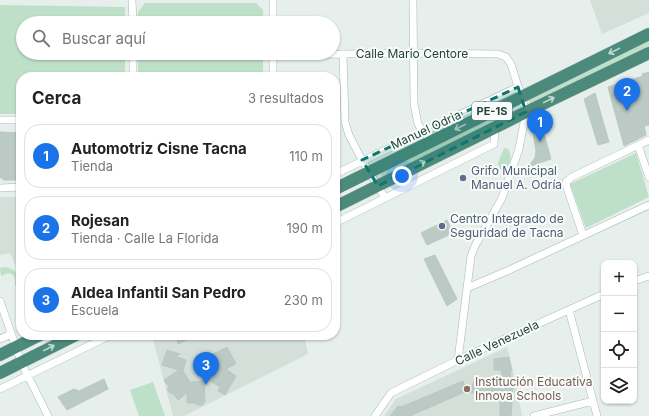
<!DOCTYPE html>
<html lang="es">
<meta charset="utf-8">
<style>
:root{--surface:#fff;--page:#f6f6f6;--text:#222;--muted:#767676;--line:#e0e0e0;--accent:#1a73e8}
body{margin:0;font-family:Inter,sans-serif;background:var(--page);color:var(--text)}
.controls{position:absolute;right:12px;bottom:12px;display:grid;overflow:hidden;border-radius:8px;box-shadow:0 1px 3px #0004}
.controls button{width:36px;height:36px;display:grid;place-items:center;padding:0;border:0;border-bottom:1px solid var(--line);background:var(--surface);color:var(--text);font:20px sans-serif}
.you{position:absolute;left:402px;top:176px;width:14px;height:14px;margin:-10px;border:3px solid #fff;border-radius:50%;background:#1a73e8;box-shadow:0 0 0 6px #1a73e833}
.badge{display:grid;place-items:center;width:26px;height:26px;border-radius:50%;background:var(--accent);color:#fff;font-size:13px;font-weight:700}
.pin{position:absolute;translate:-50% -33px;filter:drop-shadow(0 1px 2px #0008)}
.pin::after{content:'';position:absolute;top:21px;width:14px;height:12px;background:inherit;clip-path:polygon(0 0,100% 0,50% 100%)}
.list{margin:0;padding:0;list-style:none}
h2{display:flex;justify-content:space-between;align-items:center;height:52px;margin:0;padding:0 16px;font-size:17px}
h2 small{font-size:13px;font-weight:400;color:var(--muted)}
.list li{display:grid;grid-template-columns:26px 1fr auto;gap:12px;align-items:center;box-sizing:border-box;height:64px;margin:0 8px 8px;padding:0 8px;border:1px solid var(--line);border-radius:16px}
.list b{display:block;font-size:15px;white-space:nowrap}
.list p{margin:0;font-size:13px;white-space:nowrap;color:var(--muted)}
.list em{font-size:13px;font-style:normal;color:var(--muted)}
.icon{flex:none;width:22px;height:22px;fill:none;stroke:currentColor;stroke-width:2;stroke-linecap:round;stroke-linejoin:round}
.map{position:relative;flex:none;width:649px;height:416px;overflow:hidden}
.search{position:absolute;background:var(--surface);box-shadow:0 1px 3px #0004;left:16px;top:16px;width:324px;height:44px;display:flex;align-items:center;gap:10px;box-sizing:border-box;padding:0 14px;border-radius:22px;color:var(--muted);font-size:15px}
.panel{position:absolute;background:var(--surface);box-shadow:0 1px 3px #0004;left:16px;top:72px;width:324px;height:268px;border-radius:16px}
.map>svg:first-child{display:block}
.built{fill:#d4dfda}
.green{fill:#bfe0c8}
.building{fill:#bbcac4;stroke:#b8c9c2}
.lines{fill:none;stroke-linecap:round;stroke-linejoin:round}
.minor-casing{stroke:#a8b8b2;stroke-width:8}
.trunk-casing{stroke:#c2cac8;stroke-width:13}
.minor{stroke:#fff;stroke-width:7}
.trunk{stroke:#4c8a7c;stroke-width:12}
.oneway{stroke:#c4d9d4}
.marked{fill:#0f766e;fill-opacity:0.2;stroke:#0f766e;stroke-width:3;stroke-dasharray:8 5;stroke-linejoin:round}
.service-dot{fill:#5c6f8a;stroke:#f7fbf9;stroke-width:1.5}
.education-dot{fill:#8d6e63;stroke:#f7fbf9;stroke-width:1.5}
.labels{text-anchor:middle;stroke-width:4;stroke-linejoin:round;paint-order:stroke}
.shield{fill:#f7fbf9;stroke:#637a73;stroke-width:1}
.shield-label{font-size:11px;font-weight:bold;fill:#24423a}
.street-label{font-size:12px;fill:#24423a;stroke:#f7fbf9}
.service-label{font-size:12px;fill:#4e5e75;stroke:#f7fbf9;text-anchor:start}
.education-label{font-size:12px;fill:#785e54;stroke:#f7fbf9;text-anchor:start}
</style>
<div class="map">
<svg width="649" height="416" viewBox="0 0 649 416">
<rect width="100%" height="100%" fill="#e6efeb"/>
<path class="built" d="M590 0H649V13L602 34Z
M0 197H21V278L10 253 0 255Z
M152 335H304L308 354 184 416H173Z
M507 347 515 379 522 416H384L396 399Z"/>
<path class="green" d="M145 3H256L263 10V23H138V12Z
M0 5 125 7V23H23V53H125V77H21V114H0Z
M649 38V46L531 105 528 99Z
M138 53H263V77H138Z
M491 116 494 121 492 124 384 179 381 174 382 172Z
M504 148 508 149C513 156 510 166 505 171L499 168 498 163Z
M636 153 649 197 586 228 570 184Z
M5 267C17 269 21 276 21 288L15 286V279L12 274 8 273 1 276 0 268Z
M153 382 165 416H139L130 390Z"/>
<path class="building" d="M649 72V125L644 126 646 135 624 146 608 87 643 76 642 74Z
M595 93 609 142 598 145 584 99Z
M543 130 551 159 528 167 535 158 536 151 533 133Z
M0 132 21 133V180H3V178H0Z
M447 220 453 233 427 245 421 233Z
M435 255 457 299 447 306 424 259Z
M176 335H198L178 344Z
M227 347 236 364 226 369 236 376 225 395 218 391 220 387 207 379 215 367 209 356Z
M167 350 180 354 175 356 186 360 183 371 190 382 204 381 205 402H203V405H196V403H187V393L178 400 173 393 171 394 167 389 169 387 164 380 179 370 162 365Z
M509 357 512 371H510L513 388 511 416H500V402L470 392 474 381 505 390 501 370H494V359Z
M104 379 108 389 67 410 58 397 74 389 79 391Z
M463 381 467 391 410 416H390L398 406 401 407Z"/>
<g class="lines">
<defs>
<path id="minor" d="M132 0 133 23
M273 0V23
M413 0 414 104 418 124 423 132 431 141
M133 53V77
M273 53V77
M343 54 345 122 349 135 362 160 385 198
M273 55 414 53 498 54 506 57 511 64 526 112 519 149 502 198 475 246 471 256 458 360
M0 120H21
M638 145 649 177
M335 174 518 87
M0 188 21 187
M335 223 494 144 495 127
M583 235 567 188 566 182 572 177 649 140
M634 281 649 276
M467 288 507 271 649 205
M0 301 21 362 48 416
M569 310 597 416
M0 339 11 334
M0 389 111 335
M375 416 391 393 458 360 604 294
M534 416 593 401"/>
<path id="trunk" d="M335 189 649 34
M335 207 526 112 649 53
M0 355 40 335
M0 373 76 335"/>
</defs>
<use href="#minor" class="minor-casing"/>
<use href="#trunk" class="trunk-casing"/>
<use href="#minor" class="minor"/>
<use href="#trunk" class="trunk"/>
</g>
<defs><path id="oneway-shaft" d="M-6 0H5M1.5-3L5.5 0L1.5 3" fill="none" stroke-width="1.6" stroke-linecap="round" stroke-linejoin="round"/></defs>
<g class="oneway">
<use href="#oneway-shaft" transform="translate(614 51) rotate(154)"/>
<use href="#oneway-shaft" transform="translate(549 100) rotate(-26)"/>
<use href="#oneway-shaft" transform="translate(460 127) rotate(154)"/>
<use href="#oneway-shaft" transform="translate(420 164) rotate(-27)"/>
<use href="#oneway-shaft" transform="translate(49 348) rotate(-26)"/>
</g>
<path class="marked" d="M518 87 526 112 378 186 362 160Z"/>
<g class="service-dot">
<circle cx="463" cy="178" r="4"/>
<circle cx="442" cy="226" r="4"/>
</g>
<circle class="education-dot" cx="467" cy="389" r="4"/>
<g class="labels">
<rect class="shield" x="472" y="102" width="40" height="18" rx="3"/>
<g class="shield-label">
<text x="492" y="115">PE-1S</text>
</g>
<g class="street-label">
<text x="412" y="58">Calle Mario Centore</text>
<text transform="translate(426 130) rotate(-25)" y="4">Manuel Odria</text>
<text transform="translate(497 343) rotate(-25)" y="4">Calle Venezuela</text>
</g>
<g class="service-label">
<text x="471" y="175">Grifo Municipal<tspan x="471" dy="14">Manuel A. Odría</tspan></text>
<text x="450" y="223">Centro Integrado de<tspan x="450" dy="14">Seguridad de Tacna</tspan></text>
</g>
<g class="education-label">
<text x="475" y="386">Institución Educativa<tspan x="475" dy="14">Innova Schools</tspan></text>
</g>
</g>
</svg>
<div class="controls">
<button>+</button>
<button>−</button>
<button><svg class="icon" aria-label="locate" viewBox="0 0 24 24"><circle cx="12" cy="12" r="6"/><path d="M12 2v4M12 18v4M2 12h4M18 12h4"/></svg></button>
<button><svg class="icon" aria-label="layers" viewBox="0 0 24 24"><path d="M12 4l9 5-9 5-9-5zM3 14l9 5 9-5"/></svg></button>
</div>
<div class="you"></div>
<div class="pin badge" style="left:540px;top:142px">1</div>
<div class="pin badge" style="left:627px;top:111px">2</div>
<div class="pin badge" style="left:206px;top:385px">3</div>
<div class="search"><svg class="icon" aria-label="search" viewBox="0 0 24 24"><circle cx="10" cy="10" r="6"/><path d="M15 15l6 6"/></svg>Buscar aquí</div>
<section class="panel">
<h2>Cerca<small>3 resultados</small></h2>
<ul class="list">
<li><span class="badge">1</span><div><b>Automotriz Cisne Tacna</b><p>Tienda</p></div><em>110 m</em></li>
<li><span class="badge">2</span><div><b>Rojesan</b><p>Tienda · Calle La Florida</p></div><em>190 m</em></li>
<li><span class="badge">3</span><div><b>Aldea Infantil San Pedro</b><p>Escuela</p></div><em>230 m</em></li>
</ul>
</section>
</div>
